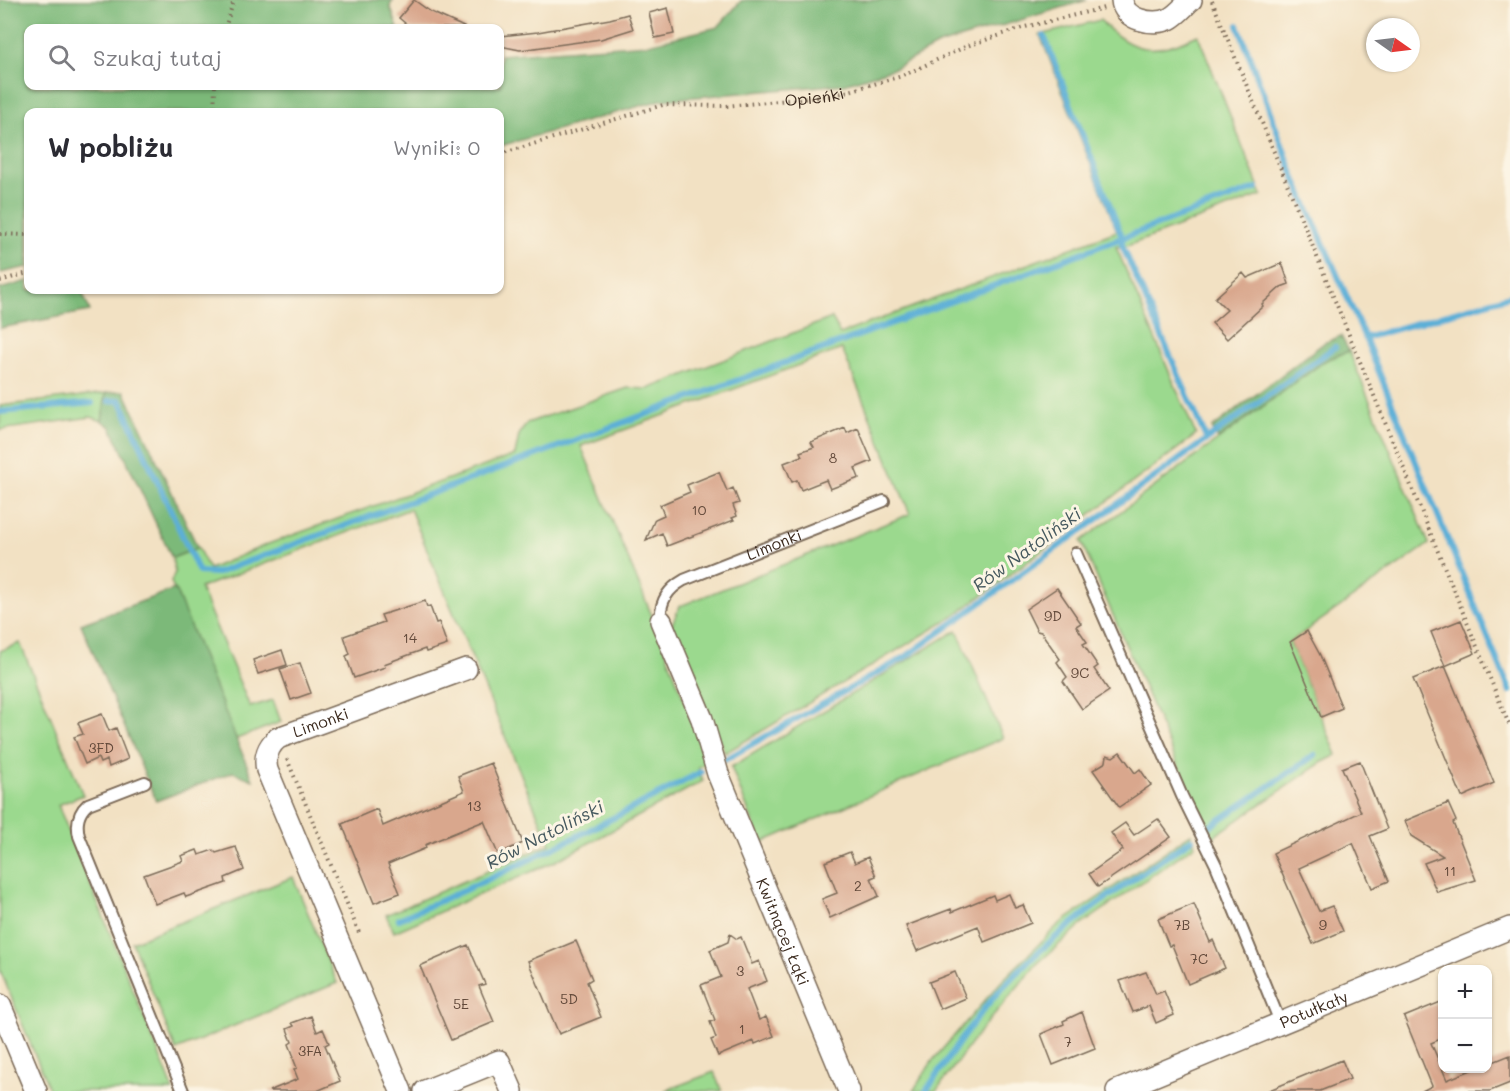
<!DOCTYPE html>
<html lang="pl">
<meta charset="utf-8">
<style>
:root{--surface:#fff;--page:#f2f2f3;--text:#2b2b33;--muted:#7c7c81;--line:#e1e1e2}
body{margin:0;font-family:Mali,sans-serif;background:var(--page);color:var(--text)}
.controls{position:absolute;right:18px;bottom:18px;display:grid;overflow:hidden;border-radius:12px;box-shadow:0 2px 4px #0004}
.controls button{width:54px;height:54px;display:grid;place-items:center;padding:0;border:0;border-bottom:2px solid var(--line);background:var(--surface);color:var(--text);font:30px sans-serif}
.compass{position:absolute;left:1366px;top:18px;width:54px;height:54px;border-radius:50%;background:var(--surface);box-shadow:0 2px 4px #0004;rotate:104deg}
.list{margin:0;padding:0;list-style:none}
h2{display:flex;justify-content:space-between;align-items:center;height:78px;margin:0;padding:0 24px;font-size:26px}
h2 small{font-size:20px;font-weight:400;color:var(--muted)}
.icon{flex:none;width:33px;height:33px;fill:none;stroke:currentColor;stroke-width:2;stroke-linecap:round;stroke-linejoin:round}
.map{position:relative;flex:none;width:1510px;height:1091px;overflow:hidden}
.search{position:absolute;background:var(--surface);box-shadow:0 2px 4px #0004;left:24px;top:24px;width:480px;height:66px;display:flex;align-items:center;gap:15px;box-sizing:border-box;padding:0 21px;border-radius:12px;color:var(--muted);font-size:22px}
.panel{position:absolute;background:var(--surface);box-shadow:0 2px 4px #0004;left:24px;top:108px;width:480px;height:186px;border-radius:12px}
.map>svg:first-child{display:block}
.green{fill:#9bd98e;stroke:#6b8256;stroke-width:1.5}
.forest{fill:#7cb979;stroke:#5c724c;stroke-width:1.5}
.lines{fill:none;stroke-linecap:round;stroke-linejoin:round}
.stream{stroke:#5bafd7;stroke-width:6}
.building{fill:#d9a78d}
.service-casing{stroke:#7b6a58;stroke-width:14}
.minor-casing{stroke:#7b6a58;stroke-width:24}
.path{stroke:#7b6a58;stroke-width:4;stroke-dasharray:1.5 4.5;stroke-linecap:butt}
.service{stroke:#fff;stroke-width:10}
.minor{stroke:#fff;stroke-width:21}
.labels{text-anchor:middle;stroke-width:6;stroke-linejoin:round;paint-order:stroke}
.number-label{font-size:14px;fill:#62493a}
.street-label{font-size:16px;fill:#3b2a1e;stroke:#fcf5e5}
.water-label{font-size:18px;font-style:italic;fill:#46595f;stroke:#fcf5e5}
</style>
<div class="map">
<svg width="1510" height="1091" viewBox="0 0 1510 1091">
<rect width="100%" height="100%" fill="#fcf5e5"/>
<filter id="ink" filterUnits="userSpaceOnUse"><feTurbulence type="fractalNoise" baseFrequency=".0167" numOctaves="2"/><feDisplacementMap in="SourceGraphic" scale="12" xChannelSelector="R" yChannelSelector="G"/><feConvolveMatrix kernelMatrix="1 2 1 2 8 2 1 2 1" color-interpolation-filters="sRGB"/></filter>
<filter id="wash" filterUnits="userSpaceOnUse"><feTurbulence type="fractalNoise" baseFrequency=".008" numOctaves="4" result="noise"/><feDisplacementMap in="SourceGraphic" scale="24" xChannelSelector="R" yChannelSelector="G"/><feGaussianBlur stdDeviation="1.35" result="paint"/><feColorMatrix in="noise" values="0 0 0 0 0 0 0 0 0 0 0 0 0 0 0 0 0 1.4 0 .05"/><feComposite in="paint" operator="in"/></filter>
<g filter="url(#wash)">
<rect width="100%" height="100%" fill="#f2e1c3"/>
<path class="green" d="M1100 20C1134 56 1156 54 1198 35L1262 195 1127 246 1116 247 1196 435 953 617 725 753 671 626 680 606 910 514 842 349 581 446 655 623 708 762 698 767 703 781 556 861 394 932 386 915 550 844 410 509 200 588 250 707 273 700 281 722 236 739 171 582 175 572 172 558 198 548 209 569 268 544 515 455 519 435 527 423 628 388 648 389 832 318 840 334 1117 231 1040 35Z
M1349 351 1429 544 1290 642 1337 755 1321 763 1213 837 1204 826 1081 541 1326 360Z
M106 393 102 421 91 417 0 430V406Z
M957 630 1003 738 761 843 731 767Z
M20 643 83 795 58 805 174 1091H50L0 970V651Z
M1191 834 1195 845 1080 926 1037 964 980 1031 936 1091H913L933 1060 1001 982 1058 925Z
M293 877 337 983 176 1050 132 942Z
M714 1072 722 1091H664Z"/>
<path class="forest" d="M0 0H393L390 6 398 28H28V86H500V55L648 44 718 27 741 1 746 0H1087L938 45 895 68 844 84 661 100 500 146V112H28V267L0 273Z
M28 281V290H81L90 311 0 328V289Z
M1341 336 1349 351 1326 360 1218 439 1212 428 1324 343Z
M124 391 198 548 172 558 111 427 102 421 106 393Z
M175 589 253 780 233 772 156 801 81 624Z"/>
<g class="lines">
<path class="stream" d="M1238 25 1293 174 1365 338 1510 691
M1044 36 1122 237V245L1206 438
M1365 338 1510 296
M109 401 120 400 199 572 217 573 1257 188
M0 412 92 403
M726 759 907 656 1335 347
M1209 827 1315 755
M399 919C502 875 602 825 701 772
M926 1091C950 1056 973 1019 1002 988 1057 928 1125 885 1192 839"/>
</g>
<g id="blocks">
<path class="building" d="M414 0 431 12 466 28H411L399 18Z
M668 8 674 34 655 38 649 13Z
M628 14 633 29 601 39 520 50 500 46V36L538 32 610 19Z
M1282 263 1289 284 1281 287 1262 304 1263 306 1227 339 1212 323 1227 310 1215 298 1243 273 1247 278Z
M845 428 847 433 858 428 872 461 855 468 859 478 830 489 826 480 801 490 797 480 792 482 784 463 802 456 800 452 814 447 811 442Z
M719 472 727 491 733 488 739 503 733 505 737 516 732 518 734 520 667 546 662 533 646 540 655 519 664 515 660 505 690 492 687 485Z
M1057 588 1081 623 1076 626 1087 642 1083 644 1098 666 1094 669 1109 691 1082 709 1063 681 1067 677 1057 662 1060 659 1041 632 1037 631 1026 609Z
M425 601 427 607 430 606 436 623 439 622 447 645 426 652 425 649 384 664 385 667 354 678 346 656 350 654 344 636 384 622 381 615Z
M1461 620 1475 653 1445 666 1431 632Z
M1307 631 1320 655 1342 708 1321 717 1290 642Z
M282 650 287 665 258 674 253 660Z
M300 663 311 693 291 700 280 669Z
M1445 666 1494 783 1462 797 1413 679Z
M102 714 109 731 116 728 128 759 109 767 107 760 100 763 98 758 85 764 74 737 83 734 78 723Z
M1120 752 1135 773 1140 769 1151 785 1119 807 1093 770 1106 762 1107 755 1113 757Z
M1360 761 1387 829 1370 836 1389 881 1372 888 1353 843 1299 868 1319 911 1332 906 1343 931 1313 944 1273 853 1361 812 1342 768Z
M491 763 523 843 498 854 484 821 425 845 426 848 388 864 400 893 374 903 342 824 377 809 383 826 464 791 458 776Z
M1448 803 1456 821 1453 823 1476 880 1437 892 1424 863 1443 856 1411 836 1405 821Z
M1158 819 1171 837 1098 887 1089 874 1123 850 1111 833 1125 823 1134 835Z
M236 847 244 870 225 878 226 883 186 897 184 893 155 904 144 875 183 861 181 856 197 850 199 855 213 850 216 853Z
M850 852 855 863 868 857 876 876 871 878 879 896 830 918 822 899 837 893 825 862Z
M1009 894 1015 908 1023 905 1031 923 984 942 978 926 917 951 906 926 951 909 952 912 993 895 995 900Z
M1194 904 1210 942 1213 940 1225 968 1188 984 1172 945 1169 946 1158 919Z
M730 934 737 939 741 937 752 964 759 961 767 981 747 989 759 1020 766 1017 774 1036 755 1044 754 1041 718 1056 711 1040 716 1038 710 1022 715 1020 701 985 721 977 710 950 728 942Z
M576 941 592 979 587 982 601 1017 559 1034 528 961Z
M468 945 485 984 479 986 494 1022 451 1040 420 966Z
M955 972 966 998 940 1009 929 982Z
M1146 972 1156 994 1164 991 1174 1015 1156 1023 1149 1006 1133 1012 1120 981Z
M1443 1001V1038L1431 1043 1447 1080 1476 1068H1488V1064L1510 1055V1083L1490 1091H1422L1432 1086 1404 1017Z
M1082 1012 1095 1048 1053 1065 1041 1034 1064 1024 1063 1021Z
M311 1016 317 1032 323 1029 329 1043 325 1045 340 1081 317 1091H269L298 1079 294 1069 297 1068 293 1058 294 1057 289 1044 292 1042 287 1029 294 1026 292 1023Z
M1342 1060 1350 1079 1320 1091H1267Z"/>
</g>
</g>
<g filter="url(#ink)">
<use href="#blocks" fill-opacity="0" stroke="#7b6a58" stroke-width="1.5"/>
<g class="lines">
<defs>
<g id="service">
<path d="M1076 553 1182 796 1216 865 1280 1022"/>
<path id="s2" d="M661 621C659 601 668 589 684 580L884 501"/>
<path d="M145 782 88 804C78 813 76 823 79 836L183 1091"/>
</g>
<g id="minor">
<path d="M1122 0C1123 20 1153 26 1169 19 1177 15 1184 6 1191 0"/>
<path id="s3" d="M661 621 702 719 718 774 849 1091"/>
<path d="M0 1005 36 1091"/>
<path id="s4" d="M401 1091 267 770C264 757 268 746 278 738L466 669"/>
<path d="M425 1091 499 1061 512 1091"/>
<path id="s5" d="M1117 1091 1510 928"/>
</g>
</defs>
<use href="#service" class="service-casing"/>
<use href="#minor" class="minor-casing"/>
<g class="path">
<path d="M1212 1 1510 727"/>
<path d="M225 28 234 0"/>
<path d="M214 112 215 86"/>
<path id="s1" d="M500 154 663 105 726 106 831 96 902 76 967 46 1025 27 1104 8"/>
<path d="M0 234 28 235"/>
<path d="M0 281 28 273"/>
<path d="M287 759 360 935"/>
</g>
<use href="#service" class="service"/>
<use href="#minor" class="minor"/>
</g>
</g>
<g class="labels">
<g class="number-label">
<text x="833" y="463">8</text>
<text x="699" y="515">10</text>
<text x="1053" y="621">9D</text>
<text x="410" y="643">14</text>
<text x="1080" y="678">9C</text>
<text x="101" y="753">3FD</text>
<text x="474" y="811">13</text>
<text x="1450" y="876">11</text>
<text x="858" y="891">2</text>
<text x="1182" y="930">7B</text>
<text x="1323" y="930">9</text>
<text x="1199" y="964">7C</text>
<text x="740" y="976">3</text>
<text x="569" y="1004">5D</text>
<text x="461" y="1009">5E</text>
<text x="742" y="1034">1</text>
<text x="1068" y="1047">7</text>
<text x="310" y="1056">3FA</text>
</g>
<g class="street-label">
<text dy="6" stroke="none"><textPath href="#s1" startOffset="322">Opieńki</textPath></text>
<text dy="6" stroke="none"><textPath href="#s2" startOffset="147">Limonki</textPath></text>
<text dy="6" stroke="none"><textPath href="#s4" startOffset="429">Limonki</textPath></text>
<text dy="6" stroke="none"><textPath href="#s3" startOffset="334">Kwitnącej Łąki</textPath></text>
<text dy="6" stroke="none"><textPath href="#s5" startOffset="213">Potułkały</textPath></text>
</g>
<g class="water-label">
<text transform="translate(1027 550) rotate(-36)" y="6">Rów Natoliński</text>
<text transform="translate(545 835) rotate(-27)" y="6">Rów Natoliński</text>
</g>
</g>
</svg>
<div class="controls">
<button>+</button>
<button>−</button>
</div>
<svg class="compass" viewBox="-18 -18 36 36"><path d="M0-13l5 13h-10z" fill="#e53935"/><path d="M0 13l5-13h-10z" fill="#7c7c81"/></svg>
<div class="search"><svg class="icon" aria-label="search" viewBox="0 0 24 24"><circle cx="10" cy="10" r="6"/><path d="M15 15l6 6"/></svg>Szukaj tutaj</div>
<section class="panel">
<h2>W pobliżu<small>Wyniki: 0</small></h2>
<ul class="list">
</ul>
</section>
</div>
